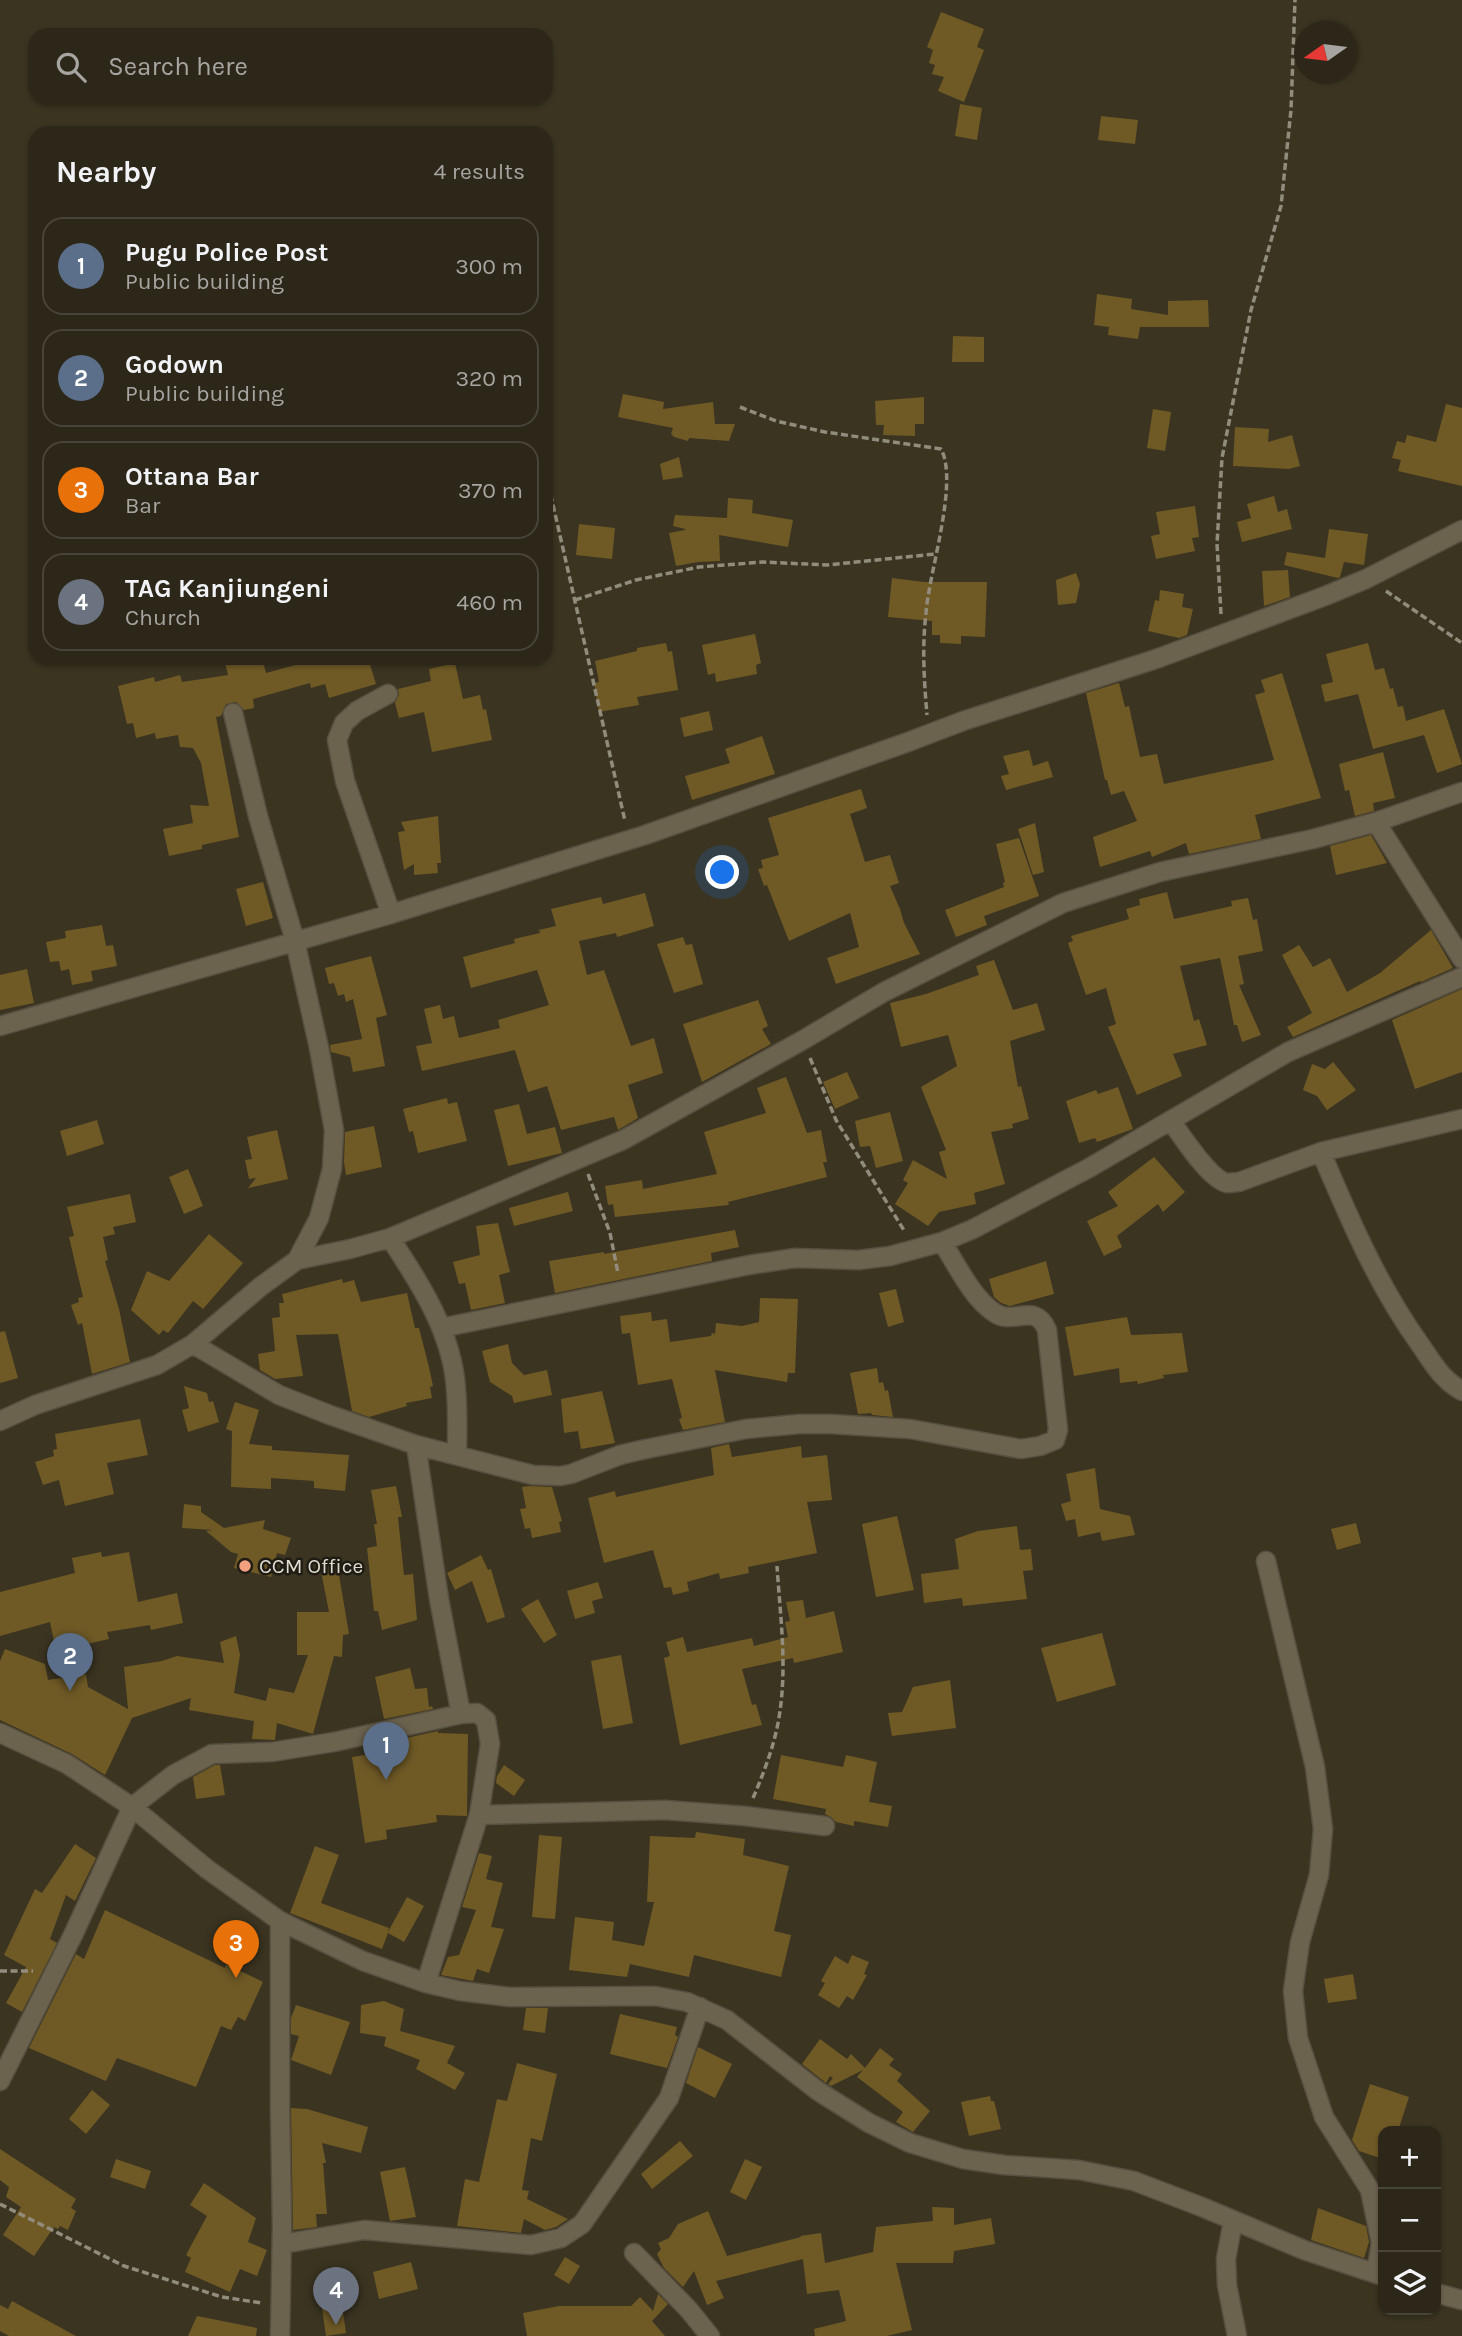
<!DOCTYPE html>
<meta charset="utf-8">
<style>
:root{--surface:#2c2719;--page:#342f22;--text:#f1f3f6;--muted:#a6a5a2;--line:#484438;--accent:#db2777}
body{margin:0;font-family:Karla,sans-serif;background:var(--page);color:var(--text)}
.controls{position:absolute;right:21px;bottom:21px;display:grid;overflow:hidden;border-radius:14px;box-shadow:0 2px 5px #0004}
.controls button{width:63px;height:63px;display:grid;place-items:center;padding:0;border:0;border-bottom:2px solid var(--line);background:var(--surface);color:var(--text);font:35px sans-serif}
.compass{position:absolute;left:1294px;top:21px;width:63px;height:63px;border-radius:50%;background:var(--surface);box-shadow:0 2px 5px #0004;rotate:256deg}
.you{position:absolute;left:723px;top:873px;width:24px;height:24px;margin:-18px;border:5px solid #fff;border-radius:50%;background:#1a73e8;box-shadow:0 0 0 10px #1a73e833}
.badge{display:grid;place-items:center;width:46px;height:46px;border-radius:50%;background:var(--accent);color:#fff;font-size:23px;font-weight:700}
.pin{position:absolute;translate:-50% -58px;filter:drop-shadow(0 2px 4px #0008)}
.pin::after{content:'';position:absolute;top:37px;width:24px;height:21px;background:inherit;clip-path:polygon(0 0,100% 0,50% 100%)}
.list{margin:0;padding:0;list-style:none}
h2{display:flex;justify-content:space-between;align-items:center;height:91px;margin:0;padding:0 28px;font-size:30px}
h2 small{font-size:23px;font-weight:400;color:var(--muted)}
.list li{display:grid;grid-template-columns:46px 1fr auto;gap:21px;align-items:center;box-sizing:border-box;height:98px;margin:0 14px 14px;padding:0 14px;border:2px solid var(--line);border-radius:21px}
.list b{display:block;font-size:26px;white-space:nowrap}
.list p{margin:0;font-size:23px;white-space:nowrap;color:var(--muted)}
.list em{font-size:23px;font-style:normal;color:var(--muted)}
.icon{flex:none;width:38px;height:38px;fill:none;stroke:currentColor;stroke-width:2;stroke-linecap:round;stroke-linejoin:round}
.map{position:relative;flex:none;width:1462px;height:2336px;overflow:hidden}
.search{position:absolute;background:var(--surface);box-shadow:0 2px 5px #0004;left:28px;top:28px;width:525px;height:77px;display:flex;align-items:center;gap:18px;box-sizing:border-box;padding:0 24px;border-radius:21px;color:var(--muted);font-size:26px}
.panel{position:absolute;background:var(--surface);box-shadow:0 2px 5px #0004;left:28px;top:126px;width:525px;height:539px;border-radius:21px}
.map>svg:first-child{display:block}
.building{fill:#6f5a26}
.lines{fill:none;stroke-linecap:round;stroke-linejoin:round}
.street-casing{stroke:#575040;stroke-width:21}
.path{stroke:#928c7d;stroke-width:3.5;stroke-dasharray:7 3.5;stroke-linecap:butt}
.street{stroke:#6c634f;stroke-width:18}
.poi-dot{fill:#f3a081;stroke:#1f1c14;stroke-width:2.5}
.labels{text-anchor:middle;stroke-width:5;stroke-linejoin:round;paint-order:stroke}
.poi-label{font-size:21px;fill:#dfdacf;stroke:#1f1c14;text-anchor:start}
</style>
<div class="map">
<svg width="1462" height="2336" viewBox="0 0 1462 2336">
<rect width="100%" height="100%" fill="#3b3421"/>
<path class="building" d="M941 12 984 29 977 47 984 50 964 102 938 91 944 77 932 74 935 65 929 63 933 50 927 47Z
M960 104 982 108 977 140 955 136Z
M1101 116 1138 120 1135 144 1098 140Z
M1097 294 1132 299 1131 309 1168 315V301L1208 300 1209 327H1140L1138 339 1108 335 1109 327 1094 325Z
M953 336 984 337V362H952Z
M623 394 664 402 663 409 713 402 715 424H735L729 441 689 438 688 441 674 437 671 434 673 428 618 417Z
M924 397V424H915V436L883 435 884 425H876L875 401Z
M1446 404 1462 408V486L1398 471 1401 460 1392 458 1397 441 1405 443 1407 435 1436 442Z
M1153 409 1171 412 1165 451 1147 448Z
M1235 427 1269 429 1268 442 1292 435 1300 466 1289 469 1233 466Z
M679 457 683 477 663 480 660 464Z
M1274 496 1278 512 1287 509 1292 529 1242 542 1237 522 1251 518 1247 504Z
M728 498 753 500 752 513 793 520 788 547 719 535 720 561 698 562 676 566 669 533 685 530V529L673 526 675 515 727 518Z
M1195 506 1199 537 1192 538 1195 551 1156 559 1151 536 1160 534 1156 512Z
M579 524 615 528 612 559 576 555Z
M1329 529 1368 534 1364 565 1344 562 1340 577 1338 578 1284 565 1287 552 1325 558Z
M1288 570 1290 597 1264 606 1262 571Z
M1076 573 1080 584 1076 603 1058 605 1056 580Z
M892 578 924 582H987L985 637 961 636V644L940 643V635H932V621L888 617Z
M1160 590 1184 594 1182 607 1193 609 1187 635 1179 638 1148 631 1155 600 1159 601Z
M755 634 761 663 756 665 757 674 716 682 715 673 708 675 702 645Z
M666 643 668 652 672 651 678 690 637 697 639 705 599 712 594 683 599 682 595 661 637 651V648Z
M1368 643 1375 670 1384 668 1390 689 1393 688 1398 707 1403 706 1406 721 1444 709 1462 764 1437 773 1424 735 1373 749 1358 694 1325 702 1321 685 1333 682 1326 654Z
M224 658H262L266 673 321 658H368L376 684 329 698 325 684 311 688 310 683 253 699 254 708 244 710 236 702 226 704 221 716 216 717 239 837 202 845V849L169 856 163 829 193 823 190 805 209 806 201 763 193 748 180 747 178 735 156 739 155 733 136 738 133 723 127 724 118 686 154 677 155 682 180 675 182 682 228 675Z
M455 663 463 699 480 695 483 710 486 709 492 740 432 752 424 712 399 718 395 703 399 695 398 689 431 681 429 669Z
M1282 673 1321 798 1255 815 1261 839 1189 854 1186 843 1152 857 1150 851 1100 867 1093 837 1137 821 1124 791 1111 795 1107 780H1105L1086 693 1119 683 1125 707 1129 706 1140 757 1157 754 1164 784 1274 760 1255 695 1265 692 1261 680Z
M709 711 713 730 684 737 680 718Z
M762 736 775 774 692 800 685 776 730 763 725 749Z
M1029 750 1033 766 1048 761 1053 777 1006 790 1001 776 1009 774 1003 756Z
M1383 752 1395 798 1373 803 1374 811 1355 816 1349 790 1345 791 1339 764Z
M861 789 867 808 850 814 865 862 890 855 899 883 890 886 900 909 904 923 920 954 836 984 827 958 859 947 850 913 789 941 767 885 764 886 758 869 763 868 761 860 779 855 768 818Z
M438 816 441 863H437L438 873 414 875V864L404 870 398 832 405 831 401 822Z
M1035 823 1044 872 1033 875 1018 829Z
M1371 835 1387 863 1336 875 1330 846Z
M1019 838 1039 896 984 916 987 925 956 937 945 910 1004 887 1003 883 1005 882 996 844Z
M263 882 273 918 246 926 236 889Z
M1167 892 1174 919 1232 906 1231 901 1248 898 1253 920 1257 919 1263 951 1238 956 1244 984 1239 985 1261 1035 1242 1042 1237 1025H1234L1220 958 1180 966 1194 1021 1199 1019 1207 1045 1173 1054 1182 1076 1137 1095 1108 1027 1116 1024 1106 988 1086 995 1068 943 1073 941 1071 936 1129 919 1126 909 1140 905 1139 899Z
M645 893 654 926 617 937 616 933 579 941 587 975 604 970 631 1046 654 1038 663 1073 628 1085 638 1118 618 1130 614 1117 561 1130 547 1086 528 1092 515 1050 422 1071 416 1046 432 1043 424 1009 440 1005 443 1019 454 1016 459 1038 500 1028 498 1020 549 1005 537 970 471 988 463 957 515 943 514 939 540 933 539 930 556 926 551 909 601 897 603 904Z
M102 925 106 946 113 945 117 966 91 971 93 981 72 985 69 969 61 971 59 961 50 962 46 942 66 938 65 931Z
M1431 930 1453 968 1421 982 1420 981 1293 1037 1287 1027 1312 1013 1282 955 1299 945 1313 967 1330 958 1347 992 1380 973Z
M683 937 686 945 692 944 703 984 674 993 657 944Z
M371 956 387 1015 376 1018 385 1066 353 1072 350 1057 331 1052 330 1045 362 1039 353 999 346 1002 344 994 338 996 334 983 329 984 325 968Z
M994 960 1013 1010 1037 1003 1045 1030 1010 1041 1018 1087 1021 1086 1029 1119 1012 1124 1013 1128 991 1132 1005 1184 974 1193 976 1204 939 1212 928 1226 895 1204 908 1183 903 1180 913 1160 947 1179 939 1152 946 1150 921 1087 957 1066 948 1035 901 1047 890 1003 926 994 979 975 976 966Z
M27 969 34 1003 0 1010V975Z
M1462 989V1072L1415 1089 1392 1020Z
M758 1000 768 1026 762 1029 771 1044 702 1082 683 1024Z
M1333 1062 1356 1090 1327 1110 1317 1096 1303 1090 1312 1064 1325 1069Z
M847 1072 859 1098 835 1109 823 1082Z
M786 1077 807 1133 821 1130 827 1162H823L827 1177 728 1202 729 1205 615 1217 613 1204 608 1205 605 1186 642 1180 643 1189 717 1174 704 1132 766 1113 757 1088Z
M1118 1087 1133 1129 1097 1142 1095 1138 1079 1143 1066 1101 1096 1090 1098 1094Z
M447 1098 448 1104 457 1102 467 1141 418 1153 413 1131 409 1132 403 1109Z
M519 1104 527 1134 555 1127 562 1153 508 1166 494 1110Z
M890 1112 903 1161 876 1168 870 1146 860 1147 855 1121Z
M97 1120 104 1144 67 1156 60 1131Z
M374 1126 382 1167 346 1175 344 1162 345 1132Z
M277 1130 288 1179 248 1188 256 1178 249 1179 245 1160 252 1159 247 1137Z
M1154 1157 1185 1192 1163 1212 1158 1204 1117 1236 1122 1247 1104 1256 1087 1221 1118 1206 1108 1192Z
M188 1169 203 1206 184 1214 169 1177Z
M568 1192 573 1211 514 1226 509 1208Z
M130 1194 136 1222 113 1227 115 1234 103 1237 108 1260 105 1261 119 1309 130 1362 92 1374 82 1323 78 1325 71 1305 79 1302 78 1298 83 1297 69 1237 74 1236 67 1207Z
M498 1223 510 1272 499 1275 505 1303 471 1310 465 1283 459 1284 453 1262 480 1255 476 1226Z
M735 1230 739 1247 711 1253 712 1261 555 1293 549 1261 604 1252V1254Z
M209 1234 243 1263 203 1309 193 1301 168 1333 163 1330 159 1335 131 1310 147 1271 169 1281Z
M1046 1261 1054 1294 1010 1306 1001 1303 994 1297 989 1279Z
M342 1279 343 1283 354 1280 361 1302 407 1293 415 1328H419L429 1367 433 1386 430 1387 432 1398 406 1403 407 1406 369 1417 352 1411 338 1334 296 1335 303 1376 275 1379 260 1370 258 1354 275 1351 272 1318 280 1317 279 1303H284L282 1294Z
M896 1289 904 1322 888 1327 879 1293Z
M760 1298 798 1299 795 1373H788L787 1382 715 1370 725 1422 683 1430 679 1419 682 1418 672 1379 638 1385 630 1333 622 1334 620 1316 651 1312 652 1321 667 1319 670 1342 711 1336 712 1333 715 1334 716 1323 742 1326 759 1322Z
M1127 1317 1131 1335 1182 1333 1188 1372 1163 1375 1164 1378 1138 1384 1137 1381 1120 1383 1119 1368 1074 1376 1065 1327Z
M5 1331 18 1378 0 1383V1332Z
M508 1344 512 1363 524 1375 547 1370 552 1395 514 1403 512 1396 490 1382 482 1351Z
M877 1368 879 1383 883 1382 885 1391 888 1390 893 1417 872 1415 871 1413 858 1414 850 1373Z
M184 1386 207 1393 209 1402 213 1401 219 1422 188 1432 182 1410 189 1408Z
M602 1391 615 1443 581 1449 578 1431 564 1433 561 1399Z
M235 1402 259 1410 249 1444 272 1446V1450L349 1455 345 1491 314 1488V1481L271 1478V1489L231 1487 232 1431 226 1429Z
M140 1419 148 1455 107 1463 114 1494 65 1506 59 1480 43 1485 35 1462 54 1456 53 1450 57 1449 55 1434Z
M729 1444 732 1457 801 1446 802 1458 827 1455 832 1500 807 1502 817 1553 748 1567 749 1573 720 1579 719 1573 687 1582 689 1591 673 1595 671 1587 664 1588 653 1550 604 1563 588 1498 615 1491 616 1497 714 1475 711 1448Z
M1095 1468 1100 1509 1130 1516 1135 1535 1102 1541 1100 1532 1078 1537 1075 1519 1066 1521 1061 1504 1071 1501 1066 1474Z
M396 1486 402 1517H398L404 1575 413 1574 417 1620 382 1630 378 1611H374L367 1548 377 1546 374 1524H377L371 1490Z
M529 1486 552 1487 562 1521 559 1522 561 1532 532 1538 530 1528 525 1529 520 1509 526 1508 522 1487Z
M184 1504 201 1506V1512L224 1528 265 1520 263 1529 291 1538 285 1555 277 1553 271 1577 234 1568 238 1554 231 1552 206 1531 213 1530 182 1528Z
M897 1516 914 1590 876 1597 862 1524Z
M1356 1523 1361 1543 1337 1550 1331 1529Z
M1017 1526 1020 1550 1031 1549 1033 1570 1023 1571 1027 1599 963 1606 962 1598 924 1603 921 1574 959 1569 955 1539 978 1531Z
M101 1552 102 1557 129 1552 138 1602 177 1593 183 1623 151 1630 150 1625 107 1632 109 1639 56 1651 50 1622 0 1636V1592L75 1573 72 1558Z
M481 1555 488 1570 491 1569 505 1617 487 1623 472 1581 455 1590 447 1573Z
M337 1563 349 1634 343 1635 342 1657 334 1656 313 1734 277 1723 275 1740 252 1739 254 1721 189 1710 191 1698 132 1718 105 1775 72 1754 0 1720V1661L5 1649 45 1664 48 1680 86 1674 88 1687 128 1709 124 1667 162 1661 177 1656 224 1663 220 1642 236 1636 240 1655 234 1693 266 1701 269 1688 294 1693 308 1655H297V1612H329L320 1566Z
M598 1582 603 1598 592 1601 595 1613 575 1619 567 1591Z
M538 1599 557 1635 544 1643 521 1609Z
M803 1600 806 1618 834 1611 843 1652 794 1663 793 1658 742 1669 752 1705 756 1704 762 1725 680 1745 664 1658 670 1656 666 1642 683 1637 687 1652 752 1638 754 1646 788 1637 785 1622 790 1621 786 1602Z
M1102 1633 1116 1685 1057 1702 1041 1648Z
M621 1655 633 1723 603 1729 591 1661Z
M410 1668 415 1689 427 1688 429 1707 432 1706 433 1709 384 1719 375 1677Z
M950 1680 956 1728 892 1736 888 1713 902 1712 913 1687Z
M438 1731V1733L468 1734 467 1816 436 1815 437 1822 386 1830 387 1839 365 1843 352 1757 390 1751 388 1742Z
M781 1755 843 1767 846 1755 877 1762 869 1802 892 1806 888 1827 854 1821V1826L836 1822 831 1817 825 1814 826 1809 773 1799Z
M215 1765H220L225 1795 196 1799 193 1777Z
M504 1765 525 1780 514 1796 496 1783 497 1776Z
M696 1832 745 1839 743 1855 789 1866 774 1931 791 1935 781 1977 694 1955 689 1977 630 1964 627 1977 569 1970 575 1917 614 1922 612 1940 644 1946 654 1902H647L650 1836 695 1838Z
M539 1835 562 1837 555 1919 532 1917Z
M75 1844 96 1858 75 1901 66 1895 50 1939 57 1943 22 2012 6 2003 26 1967 4 1955 35 1889 42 1893Z
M315 1846 339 1855 321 1903 389 1928 388 1932 407 1897 424 1906 404 1942 388 1933 382 1949 290 1913Z
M479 1853 492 1856 486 1879 503 1883 491 1927 504 1929 489 1973 477 1969 473 1981 441 1975 448 1957 459 1955 476 1910 462 1907Z
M105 1910 225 1968 226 1964 263 1982 245 2021 238 2017 231 2030 221 2026 196 2087 117 2058 106 2081 29 2048 76 1954 84 1959Z
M852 1955 869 1962 864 1974 867 1975 853 2000 847 1996 839 2008 818 1995 825 1983 821 1981 835 1956 848 1964Z
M1353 1974 1357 1999 1328 2003 1324 1979Z
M384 2001 404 2009 400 2031 455 2046 447 2063 465 2073 455 2090 416 2069 420 2060 384 2046 386 2037 360 2033 361 2005Z
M296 2005 350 2022 331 2075 291 2060 299 2036 291 2034V2018Z
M526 2008H548L545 2033 523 2030Z
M620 2014 677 2027 675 2035 678 2037 667 2068 610 2054Z
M820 2039 847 2059 851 2054 865 2068 880 2048 894 2059 889 2065 902 2074 897 2081 930 2111 913 2132 896 2122 903 2112 857 2077 863 2070 831 2086 828 2084 833 2078 830 2076 826 2083 802 2064Z
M698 2047 732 2064 715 2098 686 2083Z
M517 2063 557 2074 542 2141 531 2138 522 2190 529 2191 527 2199 568 2219 556 2227 545 2230 524 2219 521 2233 457 2226 465 2179 479 2182 497 2099 507 2101Z
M1370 2084 1409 2097 1398 2131H1383V2159L1359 2151 1352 2140Z
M92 2090 110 2105 86 2134 69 2119Z
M990 2096 991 2101H994L1001 2129 969 2136 961 2102Z
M291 2108 307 2109 368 2127 361 2153 322 2143 326 2163H323L327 2214H316L317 2227 293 2230Z
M680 2141 693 2156 652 2189 641 2174Z
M0 2149 76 2199 71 2208 76 2211 68 2230 60 2226 58 2229 54 2227 34 2256 3 2235 21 2207 6 2197 9 2187 0 2180Z
M116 2159 151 2171 145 2189 110 2177Z
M745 2159 762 2167 746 2200 730 2192Z
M405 2167 416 2217 390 2221 380 2172Z
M204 2183 256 2218 248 2242 267 2250 257 2276 240 2269 230 2292 185 2272 191 2258 186 2255 207 2216 190 2205Z
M932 2207 954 2208V2225L991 2218 995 2244 954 2251 953 2263H896L912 2330 887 2336H815L814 2329 846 2321 839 2290 807 2294 803 2259 716 2281 724 2298 707 2305 694 2271 683 2287 664 2268 657 2254 661 2249 658 2243 669 2238 678 2224 708 2211 727 2256 801 2237 800 2236 821 2233 825 2263 873 2252 876 2227 933 2221Z
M1318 2208 1366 2226 1369 2242 1364 2258 1311 2240Z
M565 2257 580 2266 569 2284 554 2275Z
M411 2262 418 2289 379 2299 373 2272Z
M658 2294 668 2304 652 2321 665 2336H527L523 2313 559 2306H631L640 2297 653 2311Z
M12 2301 76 2336H9L0 2331V2305L8 2309Z
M342 2305 346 2333 326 2336 322 2308Z
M197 2316 257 2328 256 2336H188Z"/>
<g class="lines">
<defs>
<path id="street" d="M388 694 357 711 344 723 337 740 345 781 391 914
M1376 822 1462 959
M0 1026 391 914 645 835 908 742 963 721 1156 659 1325 596 1366 579 1462 530
M1171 1121C1182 1136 1209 1179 1227 1183 1230 1183 1236 1182 1239 1182L1321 1152 1462 1119
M1321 1152C1349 1218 1377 1284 1419 1343 1433 1363 1441 1379 1462 1391
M390 1238C420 1283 453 1334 456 1390 458 1411 457 1433 457 1454
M297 1260 350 1249 390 1238 623 1140 803 1040 884 992 1063 903 1160 872 1313 839 1376 822 1462 792
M441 1328 749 1265 795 1258 858 1260 890 1256 942 1242 973 1229 1089 1168 1288 1052 1462 977
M193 1344 279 1395 330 1415 416 1445 533 1475 560 1476 571 1474 620 1455 641 1450 746 1429 799 1424H831L910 1429 1021 1449 1040 1446 1055 1440 1058 1430 1047 1330C1035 1301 1014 1326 995 1313 972 1298 957 1265 942 1242
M0 1421 35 1405 157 1365 193 1344 260 1287 297 1260 319 1218 332 1169 334 1130 319 1048 295 941 258 816 233 713
M416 1445 439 1599 461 1714
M1266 1561 1315 1767 1323 1829 1319 1875 1300 1942 1293 1991 1298 2038 1324 2117 1370 2190 1381 2243 1376 2273
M0 1733 67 1764 132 1807 207 1869 280 1921 363 1961 426 1983 460 1991 510 1997 655 1996 687 2002 727 2020 818 2091 869 2123 910 2143 963 2159 1004 2165 1079 2170 1134 2181 1202 2207 1304 2250 1383 2276
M479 1815 665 1810 745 1816 825 1826
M280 1921V2107L282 2226 280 2336
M0 2081 73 1935 132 1807 173 1775 212 1754 272 1752 334 1742 461 1714 477 1713 486 1720 490 1744 479 1815 426 1983
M1233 2221 1226 2259 1227 2285 1237 2336
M282 2244 364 2230 531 2245 561 2238 582 2224 669 2098 700 2007
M634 2253 689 2310 710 2336
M1436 2293 1462 2300"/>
</defs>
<use href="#street" class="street-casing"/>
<path class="path" d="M740 407 776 421 825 432 941 449C959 482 929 572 926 613 922 647 924 680 927 715
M546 474 625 821
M1386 591 1462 643
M575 600 636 580 699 567 763 562 827 565 935 554
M1221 614 1217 544 1222 458 1251 310 1281 206 1291 110 1295 0
M810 1058 836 1120 905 1232
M588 1174 610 1233 618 1273
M753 1798C765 1770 776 1741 780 1711 787 1663 780 1613 777 1566
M0 1971H33
M0 2204 124 2266 222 2297 262 2303"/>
<use href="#street" class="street"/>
</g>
<circle class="poi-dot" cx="245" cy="1566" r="7"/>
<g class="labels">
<g class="poi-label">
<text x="259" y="1573">CCM Office</text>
</g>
</g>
</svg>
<div class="controls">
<button>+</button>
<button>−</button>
<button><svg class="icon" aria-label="layers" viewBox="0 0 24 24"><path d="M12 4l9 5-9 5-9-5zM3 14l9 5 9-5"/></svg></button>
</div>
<svg class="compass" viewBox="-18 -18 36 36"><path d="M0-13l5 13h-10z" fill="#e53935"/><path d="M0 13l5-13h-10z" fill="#a6a5a2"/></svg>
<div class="you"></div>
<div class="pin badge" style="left:386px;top:1780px;background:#5c6f8a">1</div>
<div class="pin badge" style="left:70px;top:1691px;background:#5c6f8a">2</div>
<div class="pin badge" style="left:236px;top:1978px;background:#e8710a">3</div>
<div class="pin badge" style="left:336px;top:2325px;background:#6b7280">4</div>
<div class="search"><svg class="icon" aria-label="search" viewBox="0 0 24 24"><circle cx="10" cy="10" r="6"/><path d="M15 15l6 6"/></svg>Search here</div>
<section class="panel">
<h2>Nearby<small>4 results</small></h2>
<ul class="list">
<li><span class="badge" style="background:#5c6f8a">1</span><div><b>Pugu Police Post</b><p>Public building</p></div><em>300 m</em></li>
<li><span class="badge" style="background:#5c6f8a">2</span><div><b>Godown</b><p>Public building</p></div><em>320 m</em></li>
<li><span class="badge" style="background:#e8710a">3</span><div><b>Ottana Bar</b><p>Bar</p></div><em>370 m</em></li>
<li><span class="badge" style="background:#6b7280">4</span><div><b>TAG Kanjiungeni</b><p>Church</p></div><em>460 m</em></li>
</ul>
</section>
</div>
